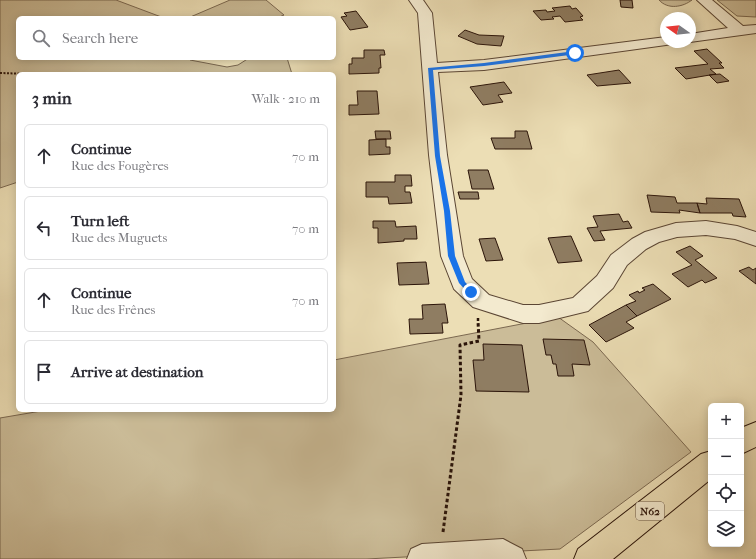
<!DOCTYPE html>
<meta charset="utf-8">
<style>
:root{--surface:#fff;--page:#f7f7f7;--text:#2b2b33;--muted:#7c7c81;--line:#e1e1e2}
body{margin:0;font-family:"IM FELL French Canon",serif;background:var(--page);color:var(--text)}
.controls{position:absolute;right:12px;bottom:12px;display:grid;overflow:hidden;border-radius:6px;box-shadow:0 2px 10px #0003}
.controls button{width:36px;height:36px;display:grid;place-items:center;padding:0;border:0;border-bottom:1px solid var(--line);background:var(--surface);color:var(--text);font:20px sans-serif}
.compass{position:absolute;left:660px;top:12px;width:36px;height:36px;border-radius:50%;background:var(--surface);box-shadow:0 2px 10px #0003;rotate:285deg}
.stop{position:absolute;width:12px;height:12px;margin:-9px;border:3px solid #1a73e8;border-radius:50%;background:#fff}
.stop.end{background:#1a73e8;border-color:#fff;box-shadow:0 1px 4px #0008}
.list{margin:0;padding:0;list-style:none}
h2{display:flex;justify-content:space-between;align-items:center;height:52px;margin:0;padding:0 16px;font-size:17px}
h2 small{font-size:13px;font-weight:400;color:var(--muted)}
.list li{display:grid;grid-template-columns:26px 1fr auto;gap:12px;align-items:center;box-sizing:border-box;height:64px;margin:0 8px 8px;padding:0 8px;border:1px solid var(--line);border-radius:6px}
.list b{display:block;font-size:15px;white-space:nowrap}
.list p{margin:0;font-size:13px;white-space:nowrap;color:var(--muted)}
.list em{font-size:13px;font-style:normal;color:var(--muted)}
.icon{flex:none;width:22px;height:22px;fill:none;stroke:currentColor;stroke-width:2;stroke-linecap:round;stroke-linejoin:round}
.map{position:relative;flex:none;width:756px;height:559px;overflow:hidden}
.search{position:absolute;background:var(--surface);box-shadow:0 2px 10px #0003;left:16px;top:16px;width:320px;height:44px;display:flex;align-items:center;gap:10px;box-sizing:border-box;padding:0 14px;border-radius:6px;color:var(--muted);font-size:15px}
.panel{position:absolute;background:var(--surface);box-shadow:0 2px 10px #0003;left:16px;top:72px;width:320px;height:340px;border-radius:6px}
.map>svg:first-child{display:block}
.green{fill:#cbbc98;stroke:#7b6850}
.building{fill:#8f7d62;stroke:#2b1409}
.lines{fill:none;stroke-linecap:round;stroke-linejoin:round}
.minor-casing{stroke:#5b4634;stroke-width:2}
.major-casing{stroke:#2b1409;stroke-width:2}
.path-far2{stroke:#2b1409;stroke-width:2;stroke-dasharray:2 1.5;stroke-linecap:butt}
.path-far1{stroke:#2b1409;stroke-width:2.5;stroke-dasharray:3 2;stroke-linecap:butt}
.path{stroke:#2b1409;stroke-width:3;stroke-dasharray:3.5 2.5;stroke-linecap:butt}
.minor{fill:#f3eacf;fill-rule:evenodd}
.major{fill:#ecdeb5;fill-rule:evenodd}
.route{fill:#1a73e8}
.labels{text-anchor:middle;stroke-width:3.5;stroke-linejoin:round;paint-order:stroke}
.shield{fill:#f3eacf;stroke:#675444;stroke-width:1}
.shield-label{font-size:11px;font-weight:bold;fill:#2b1409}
</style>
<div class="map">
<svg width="756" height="559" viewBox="0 0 756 559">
<rect width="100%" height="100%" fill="#ecdeb5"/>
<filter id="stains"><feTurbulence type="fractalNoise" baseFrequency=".005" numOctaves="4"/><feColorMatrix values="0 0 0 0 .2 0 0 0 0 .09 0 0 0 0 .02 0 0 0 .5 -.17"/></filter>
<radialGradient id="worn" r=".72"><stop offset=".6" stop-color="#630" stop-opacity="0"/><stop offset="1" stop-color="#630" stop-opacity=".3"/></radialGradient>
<path class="green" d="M0 0H116L164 18H18V58H190V60L227 67 238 65 249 58H287L292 74H18V182L0 188Z
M230 0H266L284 15 277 18H188Z
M659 0H692C683 7 668 10 659 0Z
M717 0H756V17L737 16Z
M558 317 593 342 691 452 560 549 366 559H0V418L47 410H334V360Z"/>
<path class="building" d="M620 0H632L633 8 621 7Z
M570 6 572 9 576 8 583 16 580 17 583 20 565 22 560 16 552 17 554 19 541 20 533 11 546 10 547 12 555 11 552 8Z
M356 11 368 27 350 30 341 17 347 16 344 13Z
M465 30 479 35 504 36 501 46 477 44 458 36Z
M707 49 722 63H719L724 68 710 69 716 74 686 79 675 68 708 64 694 51Z
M364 50H384L385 55H380L381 68H379V73L349 74V64H352V58H364Z
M619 70 631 83 597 86 587 75Z
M720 74 729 81 717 83 709 75Z
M504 82 512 93 498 95 503 102 483 105 470 87Z
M357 91H377L379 114 349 115V105H358Z
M375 131H390L391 139H376Z
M515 131H527L532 149H495L491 138H515Z
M386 139V147H390V154L369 155V140Z
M468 170H488L494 189H472Z
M395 175H411L412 186H405V192H410L412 203 389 204 388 197H366V182H395Z
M458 192H478L479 199H460Z
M647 195 675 197 677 203H697L700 213 679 210 680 213 651 212Z
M706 198 739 199 746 217 733 216 732 213H700L697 203 707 204Z
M619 214 623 222 628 221 632 228 600 231 605 240 594 241 587 228 598 227 593 216Z
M373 221H395L396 227 416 226 417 239H404V241L378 243V228H373Z
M571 236 582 261 558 263 548 238Z
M495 238 503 260 486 261 479 239Z
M690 246 703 256 695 260 717 278 705 283 702 280 688 287 672 274 692 265 676 252Z
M426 262 429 284 399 285 397 263Z
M749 267 753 270 756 268V284L739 271Z
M653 284 671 299 637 316 626 305 636 301 629 295 638 291 639 293 645 290 642 288Z
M445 304 448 323H442L443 333 410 334 409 319H423L422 305Z
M626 305 637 316 626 322 634 328 606 342 589 325Z
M543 339 584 340 590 365 572 364 574 376H558L556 364H553L551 355H546Z
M483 344 522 345 529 392 476 391 473 360H484Z"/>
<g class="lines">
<defs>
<path id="minor" d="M409 0H423L432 13 437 63 484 60 666 37V42H673L671 44 666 45 484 70 438 72 447 155 463 256 472 279 489 295 523 305H539L573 298 597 276 611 255 632 239 645 232 676 223 706 221 737 226 756 232V246L735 239 706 235 677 237 659 242 646 249 627 265 613 288 588 311 539 323H523L473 307 454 289 441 256 429 155 418 13Z
M697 0H712L743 26 756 25V33L690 42H688H690V34L728 28Z
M503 539 522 549 526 559H407L411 549 422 544Z"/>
<path id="major" d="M756 422V447L741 454V428Z
M711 451V479L613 559H574L578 549 701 454Z"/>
</defs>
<use href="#minor" class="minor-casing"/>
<use href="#major" class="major-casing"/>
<path class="path-far2" d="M0 73 31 74"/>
<path class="path-far1" d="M478 318V322"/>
<path class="path" d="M443 532 461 395 460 345 479 341 478 321"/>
<use href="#minor" class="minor"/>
<use href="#major" class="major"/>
</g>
<path class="route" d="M575 51 577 54 484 66 433 70 440 156 450 211 455 256 465 282 475 292 474 294H469L459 283 448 256 444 211 435 156 428 68 484 63Z"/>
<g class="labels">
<rect class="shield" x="636" y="502" width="28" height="18" rx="3"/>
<g class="shield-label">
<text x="650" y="515">N62</text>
</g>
</g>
<rect width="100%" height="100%" filter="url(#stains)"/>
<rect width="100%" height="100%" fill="url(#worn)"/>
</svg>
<div class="controls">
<button>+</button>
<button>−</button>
<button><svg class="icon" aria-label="locate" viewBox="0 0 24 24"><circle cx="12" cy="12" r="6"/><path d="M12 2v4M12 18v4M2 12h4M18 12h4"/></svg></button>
<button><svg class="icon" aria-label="layers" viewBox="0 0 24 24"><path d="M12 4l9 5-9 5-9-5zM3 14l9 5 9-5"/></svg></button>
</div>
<svg class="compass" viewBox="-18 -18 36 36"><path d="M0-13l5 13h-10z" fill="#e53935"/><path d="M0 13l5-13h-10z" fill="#7c7c81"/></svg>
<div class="stop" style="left:575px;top:53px"></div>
<div class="stop end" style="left:471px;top:292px"></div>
<div class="search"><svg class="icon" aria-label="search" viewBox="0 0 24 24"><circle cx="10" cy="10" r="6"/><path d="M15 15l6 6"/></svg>Search here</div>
<section class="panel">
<h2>3 min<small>Walk · 210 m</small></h2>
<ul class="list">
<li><svg class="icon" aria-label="ahead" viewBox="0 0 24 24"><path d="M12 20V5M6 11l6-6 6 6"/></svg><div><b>Continue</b><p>Rue des Fougères</p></div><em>70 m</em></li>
<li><svg class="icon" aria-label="left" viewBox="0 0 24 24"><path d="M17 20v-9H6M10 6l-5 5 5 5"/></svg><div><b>Turn left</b><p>Rue des Muguets</p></div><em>70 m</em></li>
<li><svg class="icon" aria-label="ahead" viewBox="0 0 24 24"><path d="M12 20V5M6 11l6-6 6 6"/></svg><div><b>Continue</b><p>Rue des Frênes</p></div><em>70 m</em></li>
<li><svg class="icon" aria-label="arrive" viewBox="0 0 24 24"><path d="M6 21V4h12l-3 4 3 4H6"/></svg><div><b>Arrive at destination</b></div></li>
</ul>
</section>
</div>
